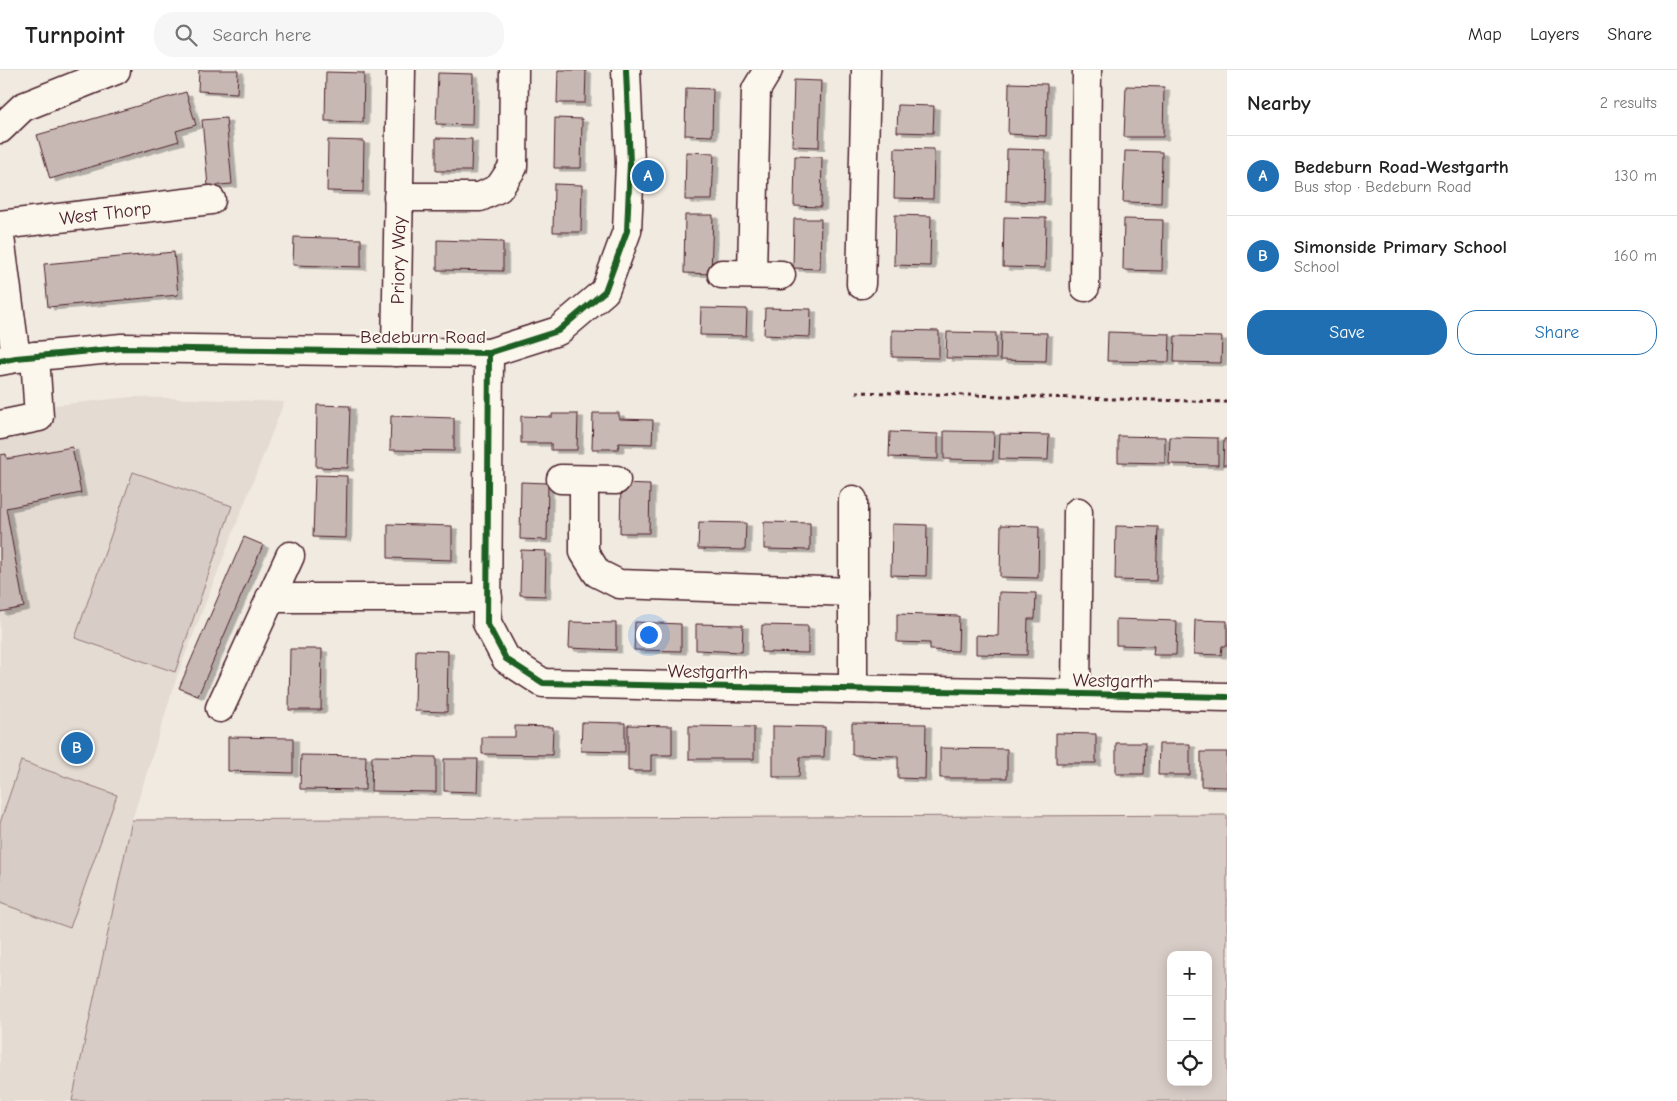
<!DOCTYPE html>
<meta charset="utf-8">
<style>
:root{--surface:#fff;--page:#f6f6f6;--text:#222;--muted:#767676;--line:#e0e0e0;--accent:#1f6fb2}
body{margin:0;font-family:"Comic Neue",sans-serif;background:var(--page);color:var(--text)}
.controls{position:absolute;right:15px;bottom:15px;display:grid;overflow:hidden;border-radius:10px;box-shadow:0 2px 12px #0003}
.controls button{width:45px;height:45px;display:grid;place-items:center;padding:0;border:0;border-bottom:1px solid var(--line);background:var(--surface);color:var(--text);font:25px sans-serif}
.you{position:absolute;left:648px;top:564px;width:18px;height:18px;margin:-12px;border:4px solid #fff;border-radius:50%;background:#1a73e8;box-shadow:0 0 0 8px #1a73e833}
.badge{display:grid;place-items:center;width:32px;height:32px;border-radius:50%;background:var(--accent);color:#fff;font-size:16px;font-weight:700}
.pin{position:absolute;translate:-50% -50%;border:2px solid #fff;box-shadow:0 1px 5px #0006}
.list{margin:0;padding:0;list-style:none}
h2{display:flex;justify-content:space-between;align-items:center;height:65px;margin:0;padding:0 20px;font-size:21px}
h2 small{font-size:16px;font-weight:400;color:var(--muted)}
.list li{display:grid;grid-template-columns:32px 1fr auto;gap:15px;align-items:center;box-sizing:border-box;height:80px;padding:0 20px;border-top:1px solid var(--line)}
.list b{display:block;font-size:19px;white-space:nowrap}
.list p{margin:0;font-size:16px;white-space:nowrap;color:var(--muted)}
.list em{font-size:16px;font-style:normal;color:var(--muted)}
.actions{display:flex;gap:10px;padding:15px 20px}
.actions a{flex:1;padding:11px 0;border:1px solid var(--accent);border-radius:20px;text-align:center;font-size:18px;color:var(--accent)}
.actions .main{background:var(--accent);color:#fff}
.icon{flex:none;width:28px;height:28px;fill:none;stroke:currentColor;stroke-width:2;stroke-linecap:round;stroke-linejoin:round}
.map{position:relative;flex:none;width:1227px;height:1031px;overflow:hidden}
header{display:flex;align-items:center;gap:30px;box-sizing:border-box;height:70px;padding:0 25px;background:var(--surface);border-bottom:1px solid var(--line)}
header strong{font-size:24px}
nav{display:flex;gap:28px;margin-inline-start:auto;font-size:18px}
.search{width:350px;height:45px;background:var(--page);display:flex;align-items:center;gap:12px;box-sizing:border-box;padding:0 18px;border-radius:20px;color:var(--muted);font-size:19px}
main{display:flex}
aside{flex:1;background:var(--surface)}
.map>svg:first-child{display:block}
.built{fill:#e4dbd2}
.green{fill:#d8ccc6;stroke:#917678;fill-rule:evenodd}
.building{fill:#c8b8b3;stroke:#4a1f2b;filter:url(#shadow)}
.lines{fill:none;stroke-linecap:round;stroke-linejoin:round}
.minor-casing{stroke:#4a1f2b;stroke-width:31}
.path{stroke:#4a1f2b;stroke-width:3;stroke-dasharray:4 4;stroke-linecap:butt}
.minor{stroke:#fbf7ec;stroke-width:28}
.cycleway-casing{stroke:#fbf7ec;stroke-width:9}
.cycleway{stroke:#1b5e20;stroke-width:6}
.labels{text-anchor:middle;stroke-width:4;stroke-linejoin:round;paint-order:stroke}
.street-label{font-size:19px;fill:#4a1f2b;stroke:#fbf7ec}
</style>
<header>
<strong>Turnpoint</strong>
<div class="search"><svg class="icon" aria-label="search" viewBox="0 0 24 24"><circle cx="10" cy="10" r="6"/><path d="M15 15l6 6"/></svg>Search here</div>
<nav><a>Map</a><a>Layers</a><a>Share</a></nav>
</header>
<main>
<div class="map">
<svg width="1227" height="1031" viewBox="0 0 1227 1031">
<defs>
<filter id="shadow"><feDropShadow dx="5.5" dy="3" stdDeviation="0" flood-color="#0004"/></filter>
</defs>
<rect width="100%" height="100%" fill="#f0eae0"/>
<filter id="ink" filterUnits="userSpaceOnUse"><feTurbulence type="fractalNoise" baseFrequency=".02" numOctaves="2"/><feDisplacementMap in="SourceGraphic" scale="10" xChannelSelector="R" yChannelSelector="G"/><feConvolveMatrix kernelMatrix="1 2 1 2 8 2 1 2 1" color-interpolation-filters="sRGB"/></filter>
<g filter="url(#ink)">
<path class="built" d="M132 327 284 332 177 606 132 750 72 1031H0V341Z"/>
<path class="green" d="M133 402 232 436 175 602 75 568Z
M21 691 117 725 70 858 0 833V753Z
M1227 745V1031H72L132 750ZM1171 885H1208V1012H1171Z"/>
<path class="building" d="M199 0H238L237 23 198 21Z
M558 0H586L585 33H557Z
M326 2 364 3 363 52 325 51Z
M438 3 473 4 472 55 436 54Z
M794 10 821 11 819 77 792 76Z
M1009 13 1047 14 1046 66 1008 64Z
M1126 16 1164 17 1163 67H1124Z
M686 18 713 19 712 66 685 65Z
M186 22 196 55 176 61 179 71 50 109 37 65Z
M898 35 934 36 933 63 897 62Z
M226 48 232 114 208 116 202 50Z
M555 48 582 49 581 98H554Z
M436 68 472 69 471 101H436Z
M328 70 364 71 363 122 327 121Z
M895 78 934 79 933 129 894 128Z
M1007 79 1045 80 1044 132 1006 131Z
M1125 81 1162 82 1161 133 1123 132Z
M686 82 714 83 712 130H685Z
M795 86 822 87 821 137 794 136Z
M554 114 582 115 581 162H553Z
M685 145H713L711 204 684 203Z
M895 145 931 146 930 196 894 195Z
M1004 147 1046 148 1045 198 1003 197Z
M794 149H821L820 199 793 198Z
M1124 149 1163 150 1162 201 1123 200Z
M294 167 361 169V197L293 195Z
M437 170 503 172V201L437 200Z
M174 182 178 225 48 237 44 194Z
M701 238 747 239 746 266 700 265Z
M765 238 811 239 810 267 764 265Z
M892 260 939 261V288L892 287Z
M947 262 996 263V289L946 288Z
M1001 262 1047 263 1046 291 1000 290Z
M1108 262 1170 264 1169 292 1107 291Z
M1175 266 1222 267 1221 293 1174 292Z
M317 335 350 336 348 398 316 397Z
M593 343H619V349L653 350 652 374 619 373 618 379H592Z
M552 344H578L577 380H551V373H521V346L552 347Z
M391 346 454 348V381L390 380Z
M944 361 994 362 993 390 944 389Z
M890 362 938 364V389L889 387Z
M1000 364 1049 365 1048 390 999 389Z
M1118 366 1165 367V393L1118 392Z
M1170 367 1218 368V395L1169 394Z
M1224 369H1227V395H1223Z
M72 377 81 423 6 438 24 537 0 542V385L6 384 7 389Z
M315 405 347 406 346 468 313 467Z
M521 412 548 413 547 470 520 469Z
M621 414 650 415 649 463H620Z
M699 452 746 453 745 480 698 479Z
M764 452 810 453V480L764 479Z
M388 454 452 456V490L388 488Z
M892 454 927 455 926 506 891 505Z
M1001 455 1039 456 1038 508 1000 507Z
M1116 456 1158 457 1156 511 1115 510Z
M244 467 263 475 198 626 179 618Z
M521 480 546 481 545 526 520 525Z
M999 522 1036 523 1035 549H1028L1027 585 976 584V565L998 566Z
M897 544 959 546 958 581 930 580V573L897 572Z
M1116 549 1177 551 1176 585H1153L1154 576 1116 575Z
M1195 550 1227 551V576H1222L1221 585 1194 584Z
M570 552 616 553V580L569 578Z
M635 552 681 554V581L634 580Z
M696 554 743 555 742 582 696 580Z
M762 555 808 556V583L761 582Z
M290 579H322L321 640H289Z
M416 580 448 581 447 642 415 641Z
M582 652 625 653V682L581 681Z
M852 653 926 654 925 709 898 708V686L852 685Z
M628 655 672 656V685H651V701H628Z
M515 656 553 657 552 685 482 684V667H515Z
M689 656 754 657V689H689Z
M773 656 825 657 824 687H800L799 707H773Z
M1056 663 1096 664V693H1056Z
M228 667 293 668V703L228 701Z
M1116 673H1145L1144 704H1116Z
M1159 674H1190V705H1158Z
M940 678 1007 679V708H940Z
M1201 682H1227V717L1201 716Z
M301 685 366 686 365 720 300 719Z
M372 686 436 687V722L371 721Z
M444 689H478L477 722 444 721Z"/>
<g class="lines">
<defs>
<g id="minor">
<path d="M0 59 23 37 116 0"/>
<path d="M398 127H480L499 118 513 97 514 0"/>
<path id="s1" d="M0 155 211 130"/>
<path d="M0 167 16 288"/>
<path d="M722 204 781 205"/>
<path d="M752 204 756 20 768 0"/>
<path d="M861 214 866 0"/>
<path d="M1085 217 1087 0"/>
<path id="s2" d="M396 282 401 0"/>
<path d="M489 283 487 553 506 589 543 613 1227 627"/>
<path d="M0 291 16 288 122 278 489 283 558 261 605 221 627 161 630 93 626 0"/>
<path d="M0 355 39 347 35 286"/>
<path d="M561 409 616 410"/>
<path d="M584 410V482L597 503 619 514 853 522"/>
<path d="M853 430V619"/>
<path d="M270 528H488"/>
<path d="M1076 624 1078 442"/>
<path d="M220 638 290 486"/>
</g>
</defs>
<use href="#minor" class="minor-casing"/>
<path class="path" d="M856 322 1227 332"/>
<use href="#minor" class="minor"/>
<defs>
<path id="cycleway" d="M489 283 487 553 506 589 543 613 1227 627
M0 291 16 288 122 278 489 283 558 261 605 221 627 161 630 93 626 0"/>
</defs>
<use href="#cycleway" class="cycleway-casing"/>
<use href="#cycleway" class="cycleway"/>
</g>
</g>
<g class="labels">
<g class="street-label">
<text dy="7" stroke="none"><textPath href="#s1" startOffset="106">West Thorp</textPath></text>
<text dy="7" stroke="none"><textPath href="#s2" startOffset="92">Priory Way</textPath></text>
<text x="423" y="273">Bedeburn Road</text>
<text transform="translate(708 601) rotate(1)" y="7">Westgarth</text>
<text transform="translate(1113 610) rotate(1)" y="7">Westgarth</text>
</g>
</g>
</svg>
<div class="controls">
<button>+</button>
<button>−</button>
<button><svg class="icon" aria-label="locate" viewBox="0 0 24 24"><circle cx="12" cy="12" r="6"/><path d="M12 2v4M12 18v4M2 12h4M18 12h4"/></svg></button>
</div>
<div class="you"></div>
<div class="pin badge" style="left:648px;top:106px">A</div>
<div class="pin badge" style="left:77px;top:678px">B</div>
</div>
<aside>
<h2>Nearby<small>2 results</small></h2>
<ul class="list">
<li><span class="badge">A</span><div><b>Bedeburn Road-Westgarth</b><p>Bus stop · Bedeburn Road</p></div><em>130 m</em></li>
<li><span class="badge">B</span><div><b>Simonside Primary School</b><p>School</p></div><em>160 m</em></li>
</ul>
<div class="actions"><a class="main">Save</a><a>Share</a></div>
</aside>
</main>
